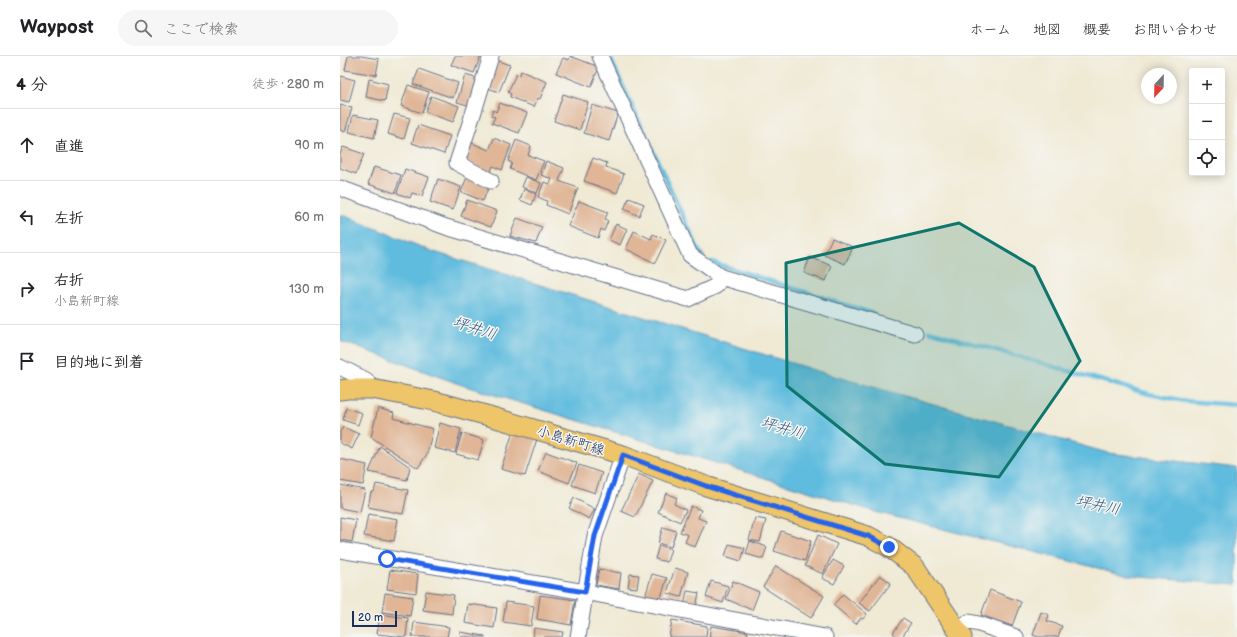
<!DOCTYPE html>
<html lang="ja">
<meta charset="utf-8">
<style>
:root{--surface:#fff;--page:#f6f6f6;--text:#202124;--muted:#757577;--line:#e0e0e0}
body{margin:0;font-family:"Balsamiq Sans","Klee One",sans-serif;background:var(--page);color:var(--text)}
.controls{position:absolute;right:12px;top:12px;display:grid;overflow:hidden;border-radius:4px;box-shadow:0 2px 10px #0003}
.controls button{width:36px;height:36px;display:grid;place-items:center;padding:0;border:0;border-bottom:1px solid var(--line);background:var(--surface);color:var(--text);font:20px sans-serif}
.compass{position:absolute;left:801px;top:12px;width:36px;height:36px;border-radius:50%;background:var(--surface);box-shadow:0 2px 10px #0003;rotate:202deg}
.scale{position:absolute;left:12px;bottom:10px;width:45px;box-sizing:border-box;padding-left:4px;border:2px solid #1b2f5e;border-top:0;font-size:11px;line-height:14px;white-space:nowrap;color:#1b2f5e;-webkit-text-stroke:3px #f6f6f2;paint-order:stroke}
.stop{position:absolute;width:12px;height:12px;margin:-9px;border:3px solid #2563eb;border-radius:50%;background:#fff}
.stop.end{background:#2563eb;border-color:#fff;box-shadow:0 1px 4px #0008}
.list{margin:0;padding:0;list-style:none}
h2{display:flex;justify-content:space-between;align-items:center;height:52px;margin:0;padding:0 16px;font-size:17px}
h2 small{font-size:13px;font-weight:400;color:var(--muted)}
.list li{display:grid;grid-template-columns:26px 1fr auto;gap:12px;align-items:center;box-sizing:border-box;height:72px;padding:0 16px;border-top:1px solid var(--line)}
.list b{display:block;font-size:15px;white-space:nowrap}
.list p{margin:0;font-size:13px;white-space:nowrap;color:var(--muted)}
.list em{font-size:13px;font-style:normal;color:var(--muted)}
.icon{flex:none;width:22px;height:22px;fill:none;stroke:currentColor;stroke-width:2;stroke-linecap:round;stroke-linejoin:round}
.map{position:relative;flex:none;width:897px;height:581px;overflow:hidden}
header{display:flex;align-items:center;gap:24px;box-sizing:border-box;height:56px;padding:0 20px;background:var(--surface);border-bottom:1px solid var(--line)}
header strong{font-size:19px}
nav{display:flex;gap:22px;margin-inline-start:auto;font-size:14px}
.search{width:280px;height:36px;background:var(--page);display:flex;align-items:center;gap:10px;box-sizing:border-box;padding:0 14px;border-radius:22px;color:var(--muted);font-size:15px}
main{display:flex}
aside{flex:1;background:var(--surface)}
.map>svg:first-child{display:block}
.water{fill:#60bcde;stroke:#3e769e}
.lines{fill:none;stroke-linecap:round;stroke-linejoin:round}
.stream{stroke:#60bcde;stroke-width:4.5}
.building{fill:#e0b697}
.minor-casing{stroke:#667088;stroke-width:17}
.major-casing{stroke:#667088;stroke-width:21}
.minor{stroke:#fff;stroke-width:15}
.major{stroke:#eec569;stroke-width:19}
.route{stroke:#2563eb;stroke-width:5}
.marked{fill:#0f766e;fill-opacity:0.2;stroke:#0f766e;stroke-width:3;stroke-linejoin:round}
.labels{text-anchor:middle;stroke-width:3;stroke-linejoin:round;paint-order:stroke}
.street-label{font-size:14px;fill:#1b2f5e;stroke:#f6f6f2}
.water-label{font-size:15px;font-style:italic;fill:#305984;stroke:#f6f6f2}
</style>
<header>
<strong>Waypost</strong>
<div class="search"><svg class="icon" aria-label="search" viewBox="0 0 24 24"><circle cx="10" cy="10" r="6"/><path d="M15 15l6 6"/></svg>ここで検索</div>
<nav><a>ホーム</a><a>地図</a><a>概要</a><a>お問い合わせ</a></nav>
</header>
<main>
<aside>
<h2>4 分<small>徒歩 · 280 m</small></h2>
<ul class="list">
<li><svg class="icon" aria-label="ahead" viewBox="0 0 24 24"><path d="M12 20V5M6 11l6-6 6 6"/></svg><div><b>直進</b></div><em>90 m</em></li>
<li><svg class="icon" aria-label="left" viewBox="0 0 24 24"><path d="M17 20v-9H6M10 6l-5 5 5 5"/></svg><div><b>左折</b></div><em>60 m</em></li>
<li><svg class="icon" aria-label="right" viewBox="0 0 24 24"><path d="M7 20v-9h11M14 6l5 5-5 5"/></svg><div><b>右折</b><p>小島新町線</p></div><em>130 m</em></li>
<li><svg class="icon" aria-label="arrive" viewBox="0 0 24 24"><path d="M6 21V4h12l-3 4 3 4H6"/></svg><div><b>目的地に到着</b></div></li>
</ul>
</aside>
<div class="map">
<svg width="897" height="581" viewBox="0 0 897 581">
<rect width="100%" height="100%" fill="#f6f6f2"/>
<filter id="ink" filterUnits="userSpaceOnUse"><feTurbulence type="fractalNoise" baseFrequency=".025" numOctaves="2"/><feDisplacementMap in="SourceGraphic" scale="8" xChannelSelector="R" yChannelSelector="G"/><feConvolveMatrix kernelMatrix="1 2 1 2 8 2 1 2 1" color-interpolation-filters="sRGB"/></filter>
<filter id="wash" filterUnits="userSpaceOnUse"><feTurbulence type="fractalNoise" baseFrequency=".012" numOctaves="4" result="noise"/><feDisplacementMap in="SourceGraphic" scale="16" xChannelSelector="R" yChannelSelector="G"/><feGaussianBlur stdDeviation="0.9" result="paint"/><feColorMatrix in="noise" values="0 0 0 0 0 0 0 0 0 0 0 0 0 0 0 0 0 1.4 0 .05"/><feComposite in="paint" operator="in"/></filter>
<g filter="url(#wash)">
<rect width="100%" height="100%" fill="#f0ead5"/>
<path class="water" d="M0 158 91 195 487 318 768 397 897 412V529L789 520 539 457 122 329 0 285Z"/>
<g class="lines">
<path class="stream" d="M269 0 359 195 363 201
M371 206 534 258
M589 275 809 338 845 345 897 349"/>
</g>
<g id="blocks">
<path class="building" d="M8 0H21L39 3 36 19 5 14Z
M115 0H141L134 17 111 9Z
M230 0 259 11 251 31 216 17 223 2 229 4Z
M155 4 170 9 159 36 145 31Z
M79 13 118 27 113 42 73 28Z
M181 15 207 26 200 43 198 42 194 51 170 41 171 38 168 36 176 18 179 19Z
M125 19 139 23 131 50 117 46Z
M0 20 15 24 9 46 0 44Z
M29 23 48 28 45 45 26 41Z
M68 29 89 36 82 57 61 50Z
M223 38 248 46 240 74 214 65Z
M91 40 119 50 113 66 85 56Z
M160 47 187 57 179 77 152 67 155 61 151 60 153 54 156 56Z
M0 49 12 52 5 76 0 74Z
M252 49 278 57 269 85 244 77Z
M54 58 70 62 64 83 48 78Z
M13 59 38 64 34 82 9 76Z
M78 69 110 80 104 98 72 87Z
M154 82 171 89 162 114 153 110 150 117 125 105 132 87 149 94Z
M176 84 191 90 188 99 204 105 196 124 170 113 172 107 168 105Z
M3 91 24 98 16 118 0 112V98Z
M253 102 267 107 266 111 284 118 277 137 244 125Z
M206 105 224 112 219 125 238 132 228 158 206 149 207 145 198 141 204 126 210 128 212 123 201 119Z
M34 111 61 119 55 137 28 128Z
M65 113 89 121 82 140 72 137 70 142 57 137Z
M127 121 149 130 143 145 121 136Z
M186 121 201 127 197 137 182 131Z
M98 123 121 131 113 154 90 146Z
M184 133 196 138 192 149 180 144Z
M289 142 304 148 299 160 284 153Z
M127 144 157 155 151 171 121 160Z
M239 145 268 156 265 163 268 165 264 175 261 173 258 182 228 170Z
M177 162 202 171 196 187 170 180Z
M276 168 287 173 280 189 269 184Z
M294 175 311 183 313 178 326 184 315 207 286 193Z
M492 182 513 191 505 208 484 199Z
M470 201 492 210 486 225 464 217Z
M6 352 22 357 18 369 3 364Z
M38 352 54 357 53 362 93 373 87 398 78 412 31 381Z
M100 367 121 373 115 397 94 392Z
M3 371 19 378 12 393 0 387V376Z
M173 376 197 383 185 420 161 413Z
M122 377 144 384 138 404 116 398Z
M40 390 70 411 67 424 29 416Z
M206 396 237 407 229 427 198 415Z
M0 403 27 409 23 429 0 425Z
M239 409 262 417 255 437 232 429Z
M299 418 313 425 295 461 281 455Z
M36 428 68 434 63 458 28 451 31 436H34Z
M0 429 25 434 20 456 0 452Z
M326 437 337 442 334 448 346 454 340 466 318 456Z
M234 442 255 453 249 463 229 452Z
M351 450 361 454 358 462 366 465 355 491 345 486 348 479 340 476Z
M28 458 58 463 54 485 24 480Z
M0 461 16 464 12 486 0 484Z
M415 462 426 464 420 486 409 484Z
M323 471 336 475 331 491 318 487Z
M441 475 471 485 465 505 434 495Z
M478 479 497 488 483 518 465 510Z
M410 485 427 491 423 503 406 498Z
M389 488 405 492 401 505 385 500Z
M319 489 331 493 327 506 315 503Z
M493 504 504 510 494 528 482 522Z
M436 510 484 540 471 562 423 531Z
M335 512 348 516 341 541 327 537Z
M259 513 281 517 279 533 256 529Z
M50 514 78 518 76 537 47 533Z
M290 518 299 519 297 532 288 531Z
M312 518 327 522 320 545 305 541Z
M540 519 551 527 530 555 519 547Z
M371 525 388 530 383 547 366 541Z
M393 525 419 536 412 554 386 543Z
M650 534 681 546 672 570 641 559Z
M86 535 114 539 112 558 83 554Z
M347 535 359 537 356 551 344 549Z
M45 537 73 541 70 560 42 556Z
M503 538 527 558 523 563 521 562 516 568 493 549Z
M200 539 235 544 231 569 197 563Z
M166 546 194 550 191 570 163 566Z
M128 548 157 552 154 572 125 567Z
M701 556 709 559 707 565 722 570 718 581H698L693 579Z
M40 558 68 562 66 581 37 578Z
M563 562 571 567 562 581H558L553 577Z
M332 564 367 570 366 581H329Z
M74 566 109 571 107 581H72Z
M371 570 408 576 407 581H369Z
M194 572 223 576 222 581H193Z
M120 576 145 580V581H119Z"/>
</g>
</g>
<g filter="url(#ink)">
<use href="#blocks" fill-opacity="0" stroke="#667088" stroke-width="1"/>
<g class="lines">
<defs>
<path id="minor" d="M260 0 350 199 381 221 575 278
M151 125 117 107 134 55 151 0
M0 132 106 171 348 243 376 230 381 221
M0 311 26 324 32 333
M0 494 245 536 485 581
M616 573 629 566 639 568 676 581
M238 581 255 480 283 399"/>
<path id="major" d="M0 334 7 333H32L94 345 149 360 283 399 366 430 528 480 549 491 575 511 622 581"/>
</defs>
<use href="#minor" class="minor-casing"/>
<use href="#major" class="major-casing"/>
<use href="#minor" class="minor"/>
<use href="#major" class="major"/>
</g>
</g>
<g class="lines" filter="url(#ink)">
<path class="route" d="M47 503 245 536 255 480 283 399 366 430 528 480 549 491"/>
</g>
<path class="marked" d="M619 167 694 211 740 305 659 421 545 408 447 330 446 207Z"/>
<g class="labels">
<g class="street-label">
<text transform="translate(231 384) rotate(17)" y="5">小島新町線</text>
</g>
<g class="water-label">
<text transform="translate(135 272) rotate(18)" y="5">坪井川</text>
<text transform="translate(443 372) rotate(16)" y="5">坪井川</text>
<text transform="translate(758 449) rotate(12)" y="5">坪井川</text>
</g>
</g>
</svg>
<div class="controls">
<button>+</button>
<button>−</button>
<button><svg class="icon" aria-label="locate" viewBox="0 0 24 24"><circle cx="12" cy="12" r="6"/><path d="M12 2v4M12 18v4M2 12h4M18 12h4"/></svg></button>
</div>
<svg class="compass" viewBox="-18 -18 36 36"><path d="M0-13l5 13h-10z" fill="#e53935"/><path d="M0 13l5-13h-10z" fill="#757577"/></svg>
<div class="scale">20 m</div>
<div class="stop" style="left:47px;top:503px"></div>
<div class="stop end" style="left:549px;top:491px"></div>
</div>
</main>
